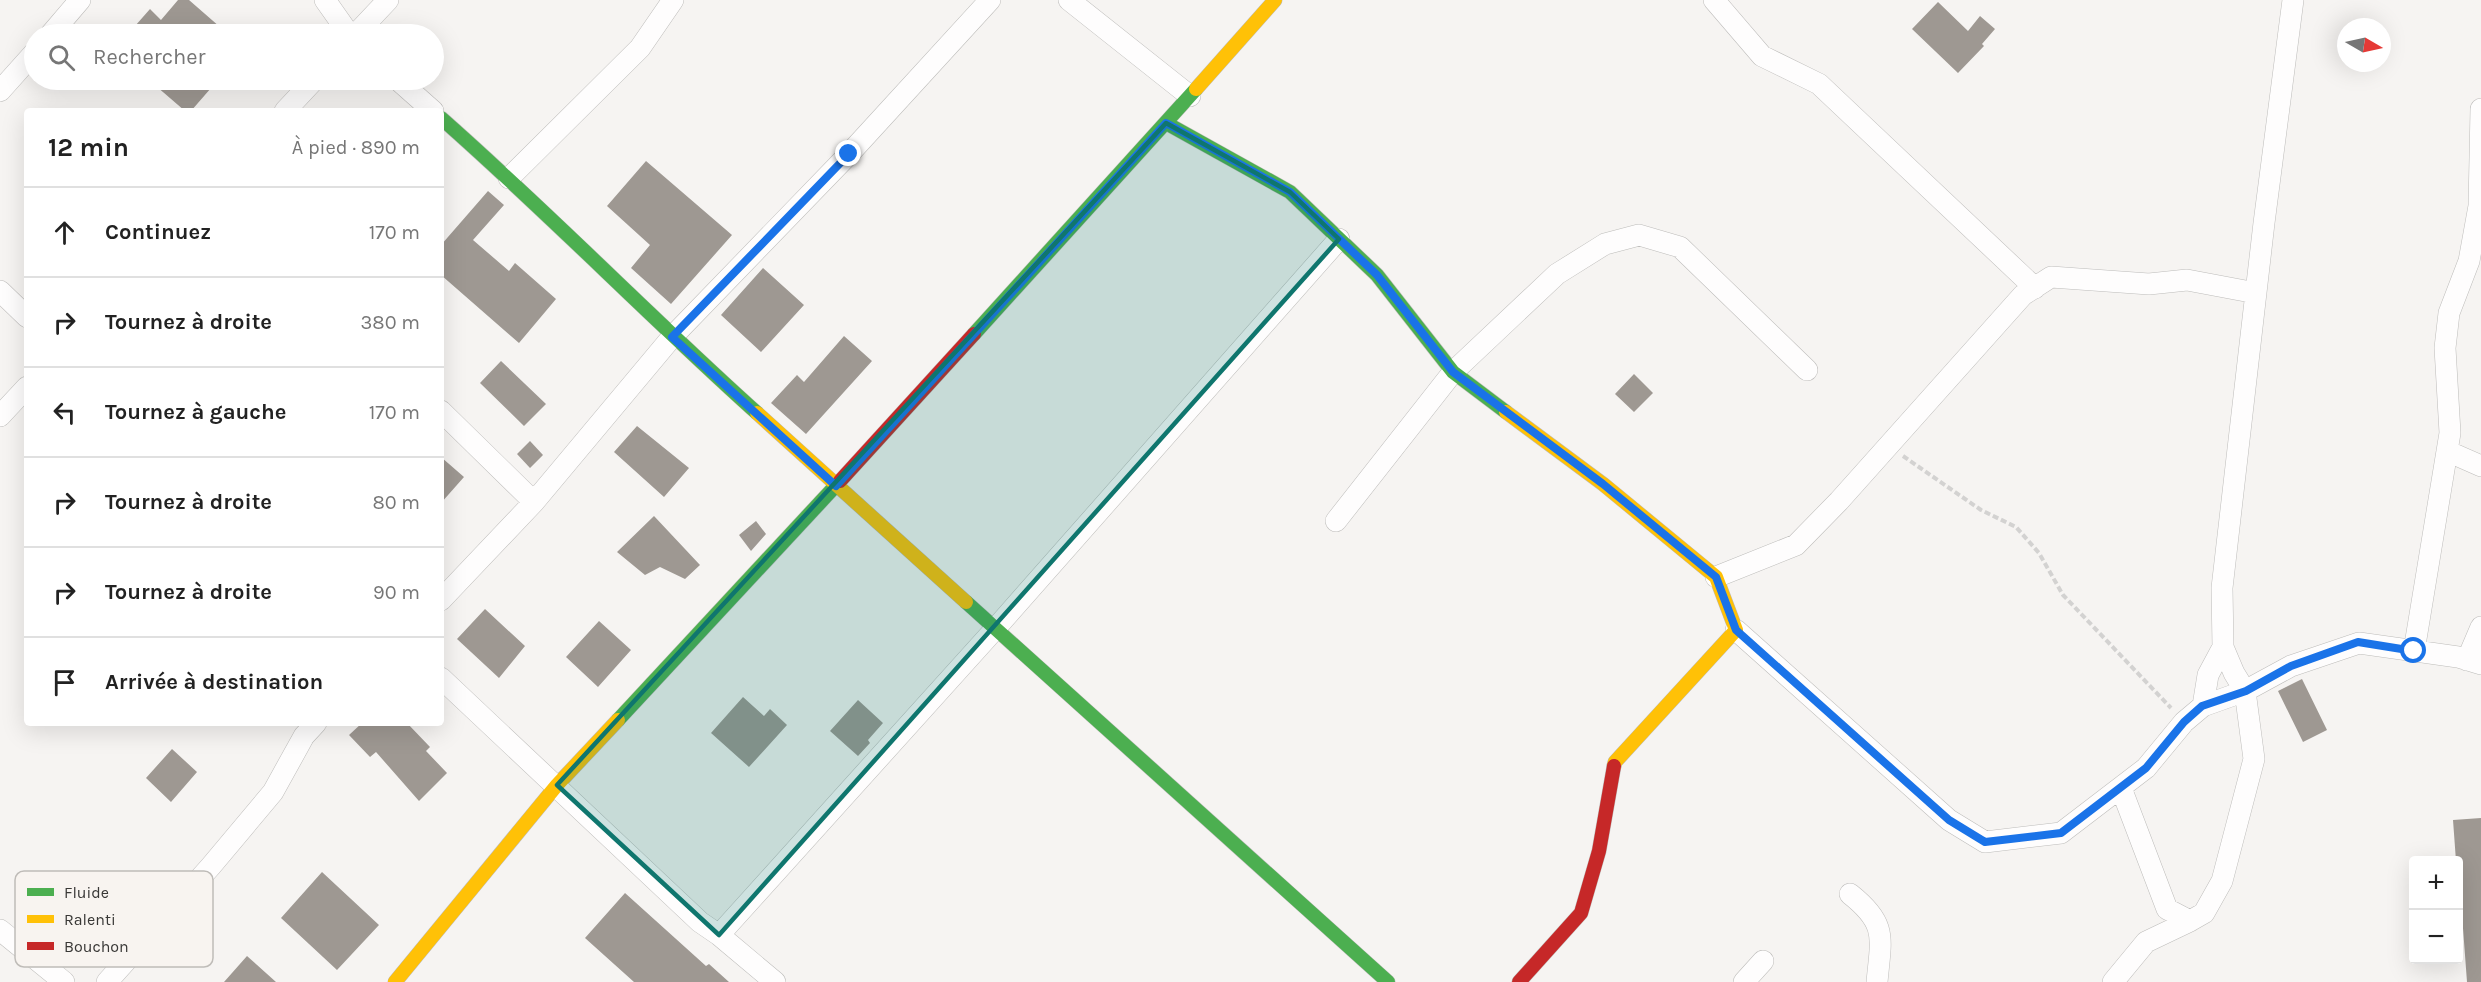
<!DOCTYPE html>
<html lang="fr">
<meta charset="utf-8">
<style>
:root{--surface:#fff;--page:#f6f6f6;--text:#222;--muted:#767676;--line:#e0e0e0}
body{margin:0;font-family:Karla,sans-serif;background:var(--page);color:var(--text)}
.controls{position:absolute;right:18px;bottom:18px;display:grid;overflow:hidden;border-radius:6px;box-shadow:0 6px 24px #0002}
.controls button{width:54px;height:54px;display:grid;place-items:center;padding:0;border:0;border-bottom:2px solid var(--line);background:var(--surface);color:var(--text);font:30px sans-serif}
.compass{position:absolute;left:2337px;top:18px;width:54px;height:54px;border-radius:50%;background:var(--surface);box-shadow:0 6px 24px #0002;rotate:99deg}
.stop{position:absolute;width:18px;height:18px;margin:-14px;border:4px solid #1a73e8;border-radius:50%;background:#fff}
.stop.end{background:#1a73e8;border-color:#fff;box-shadow:0 2px 6px #0008}
.list{margin:0;padding:0;list-style:none}
h2{display:flex;justify-content:space-between;align-items:center;height:78px;margin:0;padding:0 24px;font-size:26px}
h2 small{font-size:20px;font-weight:400;color:var(--muted)}
.list li{display:grid;grid-template-columns:39px 1fr auto;gap:18px;align-items:center;box-sizing:border-box;height:90px;padding:0 24px;border-top:2px solid var(--line)}
.list b{display:block;font-size:22px;white-space:nowrap}
.list em{font-size:20px;font-style:normal;color:var(--muted)}
.icon{flex:none;width:33px;height:33px;fill:none;stroke:currentColor;stroke-width:2;stroke-linecap:round;stroke-linejoin:round}
.map{position:relative;flex:none;width:2481px;height:982px;overflow:hidden}
.search{position:absolute;background:var(--surface);box-shadow:0 6px 24px #0002;left:24px;top:24px;width:420px;height:66px;display:flex;align-items:center;gap:15px;box-sizing:border-box;padding:0 21px;border-radius:33px;color:var(--muted);font-size:22px}
.panel{position:absolute;background:var(--surface);box-shadow:0 6px 24px #0002;left:24px;top:108px;width:420px;height:618px;border-radius:6px}
.map>svg:first-child{display:block}
.building{fill:#9e9892}
.lines{fill:none;stroke-linecap:round;stroke-linejoin:round}
.street-casing{stroke:#bdbcba;stroke-width:22}
.fast-casing{stroke:#bdbcba;stroke-width:15}
.slow-casing{stroke:#bdbcba;stroke-width:15}
.jam-casing{stroke:#bdbcba;stroke-width:15}
.path{stroke:#d3d2d1;stroke-width:4;stroke-dasharray:6 3;stroke-linecap:butt}
.street{stroke:#fefdfd;stroke-width:21}
.fast{stroke:#4caf50;stroke-width:14}
.slow{stroke:#ffc107;stroke-width:14}
.jam{stroke:#c62828;stroke-width:14}
.route{stroke:#1a73e8;stroke-width:8}
.marked{fill:#0f766e;fill-opacity:0.2;stroke:#0f766e;stroke-width:4.5;stroke-linejoin:round}
.key{fill:#f8f4f0;stroke:#bfbcb8;stroke-width:1.5}
.key-label{font-size:16px;fill:#393836}
</style>
<div class="map">
<svg width="2481" height="982" viewBox="0 0 2481 982">
<rect width="100%" height="100%" fill="#f6f4f2"/>
<path class="building" d="M178 0H189L228 34H128L150 9 161 20Z
M1938 2 1968 31 1980 16 1995 29 1982 44 1984 46 1958 73 1912 29Z
M149 80H218L191 111H185Z
M646 161 732 235 671 304 631 268 650 245 607 206Z
M488 191 504 205 473 240 509 271 515 263 556 299 519 343 441 275V245Z
M763 268 804 305 761 352 721 315Z
M844 336 872 361 806 434 771 403 797 375 804 382Z
M501 361 546 404 524 426 480 383Z
M1634 374 1653 393 1634 412 1615 394Z
M637 426 689 468 664 497 614 452Z
M530 441 543 455 530 468 517 454Z
M441 457 464 477 441 503Z
M654 516 700 565 685 579 660 567 645 575 617 552Z
M756 521 766 534 751 551 739 535Z
M485 609 525 646 499 678 457 639Z
M599 621 631 650 598 687 566 657Z
M2302 679 2327 730 2303 742 2278 691Z
M743 697 764 716 770 709 787 725 749 767 711 733Z
M858 700 883 723 868 740 870 743 858 756 830 731Z
M362 723H407L430 747 426 751 447 773 419 801 376 752 370 757 349 735Z
M172 749 197 772 171 802 146 778Z
M2481 818V982H2467L2458 861H2456L2453 820Z
M322 872 379 925 337 970 281 918Z
M625 893 706 966 709 964 729 982H634L585 938Z
M247 956 276 982H224Z"/>
<g class="lines">
<defs>
<path id="street" d="M325 0 349 34
M1069 0 1190 96
M1714 0 1762 56 1819 84 2035 288
M51 34 80 0
M356 34 388 0
M398 80 433 111
M0 91 34 53
M285 111 314 80
M509 178 640 48 673 0
M0 291 27 317
M441 411 534 502
M0 416 27 387
M2447 451 2481 466
M1336 521 1453 372 1557 274 1605 244 1639 235 1680 247 1807 370
M1716 577 1796 545 1839 501 2023 295 2051 277 2149 284 2187 280 2256 293
M441 600 534 502 672 337 849 154 990 0
M1736 630 1949 820 1985 842 2061 833 2146 768 2184 722 2203 706 2245 691 2291 666 2359 643 2458 657 2481 664
M2414 651 2450 433 2445 348 2449 313 2469 261 2479 206 2481 109
M2467 660 2481 627
M441 678 700 922 719 935 775 982
M2203 706 2208 675 2223 647
M2121 788 2167 909 2190 921 2204 913 2222 881 2254 759 2245 691 2234 673 2223 647 2222 588 2264 223 2293 0
M1850 894C1888 924 1881 938 1877 982
M0 930 64 982
M719 935 995 629 1339 239
M107 982 211 866 273 792 304 736 316 723
M1744 982 1763 961
M2113 982 2146 942 2190 921"/>
<path id="fast" d="M441 118C549 213 650 317 757 413
M1166 123 1290 192 1377 275 1453 372 1506 412
M974 334 1196 89
M966 602 1388 982
M618 720 840 481"/>
<path id="slow" d="M1196 89 1275 0
M1506 412 1603 484 1716 577 1736 630 1615 762 1614 766
M757 413 966 602
M395 982 557 785 618 720"/>
<path id="jam" d="M840 481 974 334
M1519 982 1581 913 1599 851 1614 766"/>
</defs>
<use href="#street" class="street-casing"/>
<use href="#fast" class="fast-casing"/>
<use href="#slow" class="slow-casing"/>
<use href="#jam" class="jam-casing"/>
<path class="path" d="M1903 456 1981 510 2016 527 2039 553 2063 595 2171 708"/>
<use href="#street" class="street"/>
<use href="#fast" class="fast"/>
<use href="#slow" class="slow"/>
<use href="#jam" class="jam"/>
</g>
<g class="lines">
<path class="route" d="M849 154 672 337 836 486 1166 123 1290 192 1377 275 1453 372 1603 484 1716 577 1736 630 1949 820 1985 842 2061 833 2146 768 2184 722 2202 706 2246 691 2291 666 2358 642 2414 651"/>
</g>
<path class="marked" d="M1166 123 1290 192 1339 239 719 935 557 785Z"/>
<rect x="15" y="871" width="198" height="96" rx="9" class="key"/>
<rect x="27" y="888" width="27" height="8" fill="#4caf50"/>
<rect x="27" y="915" width="27" height="8" fill="#ffc107"/>
<rect x="27" y="942" width="27" height="8" fill="#c62828"/>
<g class="key-label">
<text x="64" y="898">Fluide</text>
<text x="64" y="925">Ralenti</text>
<text x="64" y="952">Bouchon</text>
</g>
</svg>
<div class="controls">
<button>+</button>
<button>−</button>
</div>
<svg class="compass" viewBox="-18 -18 36 36"><path d="M0-13l5 13h-10z" fill="#e53935"/><path d="M0 13l5-13h-10z" fill="#767676"/></svg>
<div class="stop" style="left:2414px;top:651px"></div>
<div class="stop end" style="left:849px;top:154px"></div>
<div class="search"><svg class="icon" aria-label="search" viewBox="0 0 24 24"><circle cx="10" cy="10" r="6"/><path d="M15 15l6 6"/></svg>Rechercher</div>
<section class="panel">
<h2>12 min<small>À pied · 890 m</small></h2>
<ul class="list">
<li><svg class="icon" aria-label="ahead" viewBox="0 0 24 24"><path d="M12 20V5M6 11l6-6 6 6"/></svg><div><b>Continuez</b></div><em>170 m</em></li>
<li><svg class="icon" aria-label="right" viewBox="0 0 24 24"><path d="M7 20v-9h11M14 6l5 5-5 5"/></svg><div><b>Tournez à droite</b></div><em>380 m</em></li>
<li><svg class="icon" aria-label="left" viewBox="0 0 24 24"><path d="M17 20v-9H6M10 6l-5 5 5 5"/></svg><div><b>Tournez à gauche</b></div><em>170 m</em></li>
<li><svg class="icon" aria-label="right" viewBox="0 0 24 24"><path d="M7 20v-9h11M14 6l5 5-5 5"/></svg><div><b>Tournez à droite</b></div><em>80 m</em></li>
<li><svg class="icon" aria-label="right" viewBox="0 0 24 24"><path d="M7 20v-9h11M14 6l5 5-5 5"/></svg><div><b>Tournez à droite</b></div><em>90 m</em></li>
<li><svg class="icon" aria-label="arrive" viewBox="0 0 24 24"><path d="M6 21V4h12l-3 4 3 4H6"/></svg><div><b>Arrivée à destination</b></div></li>
</ul>
</section>
</div>
